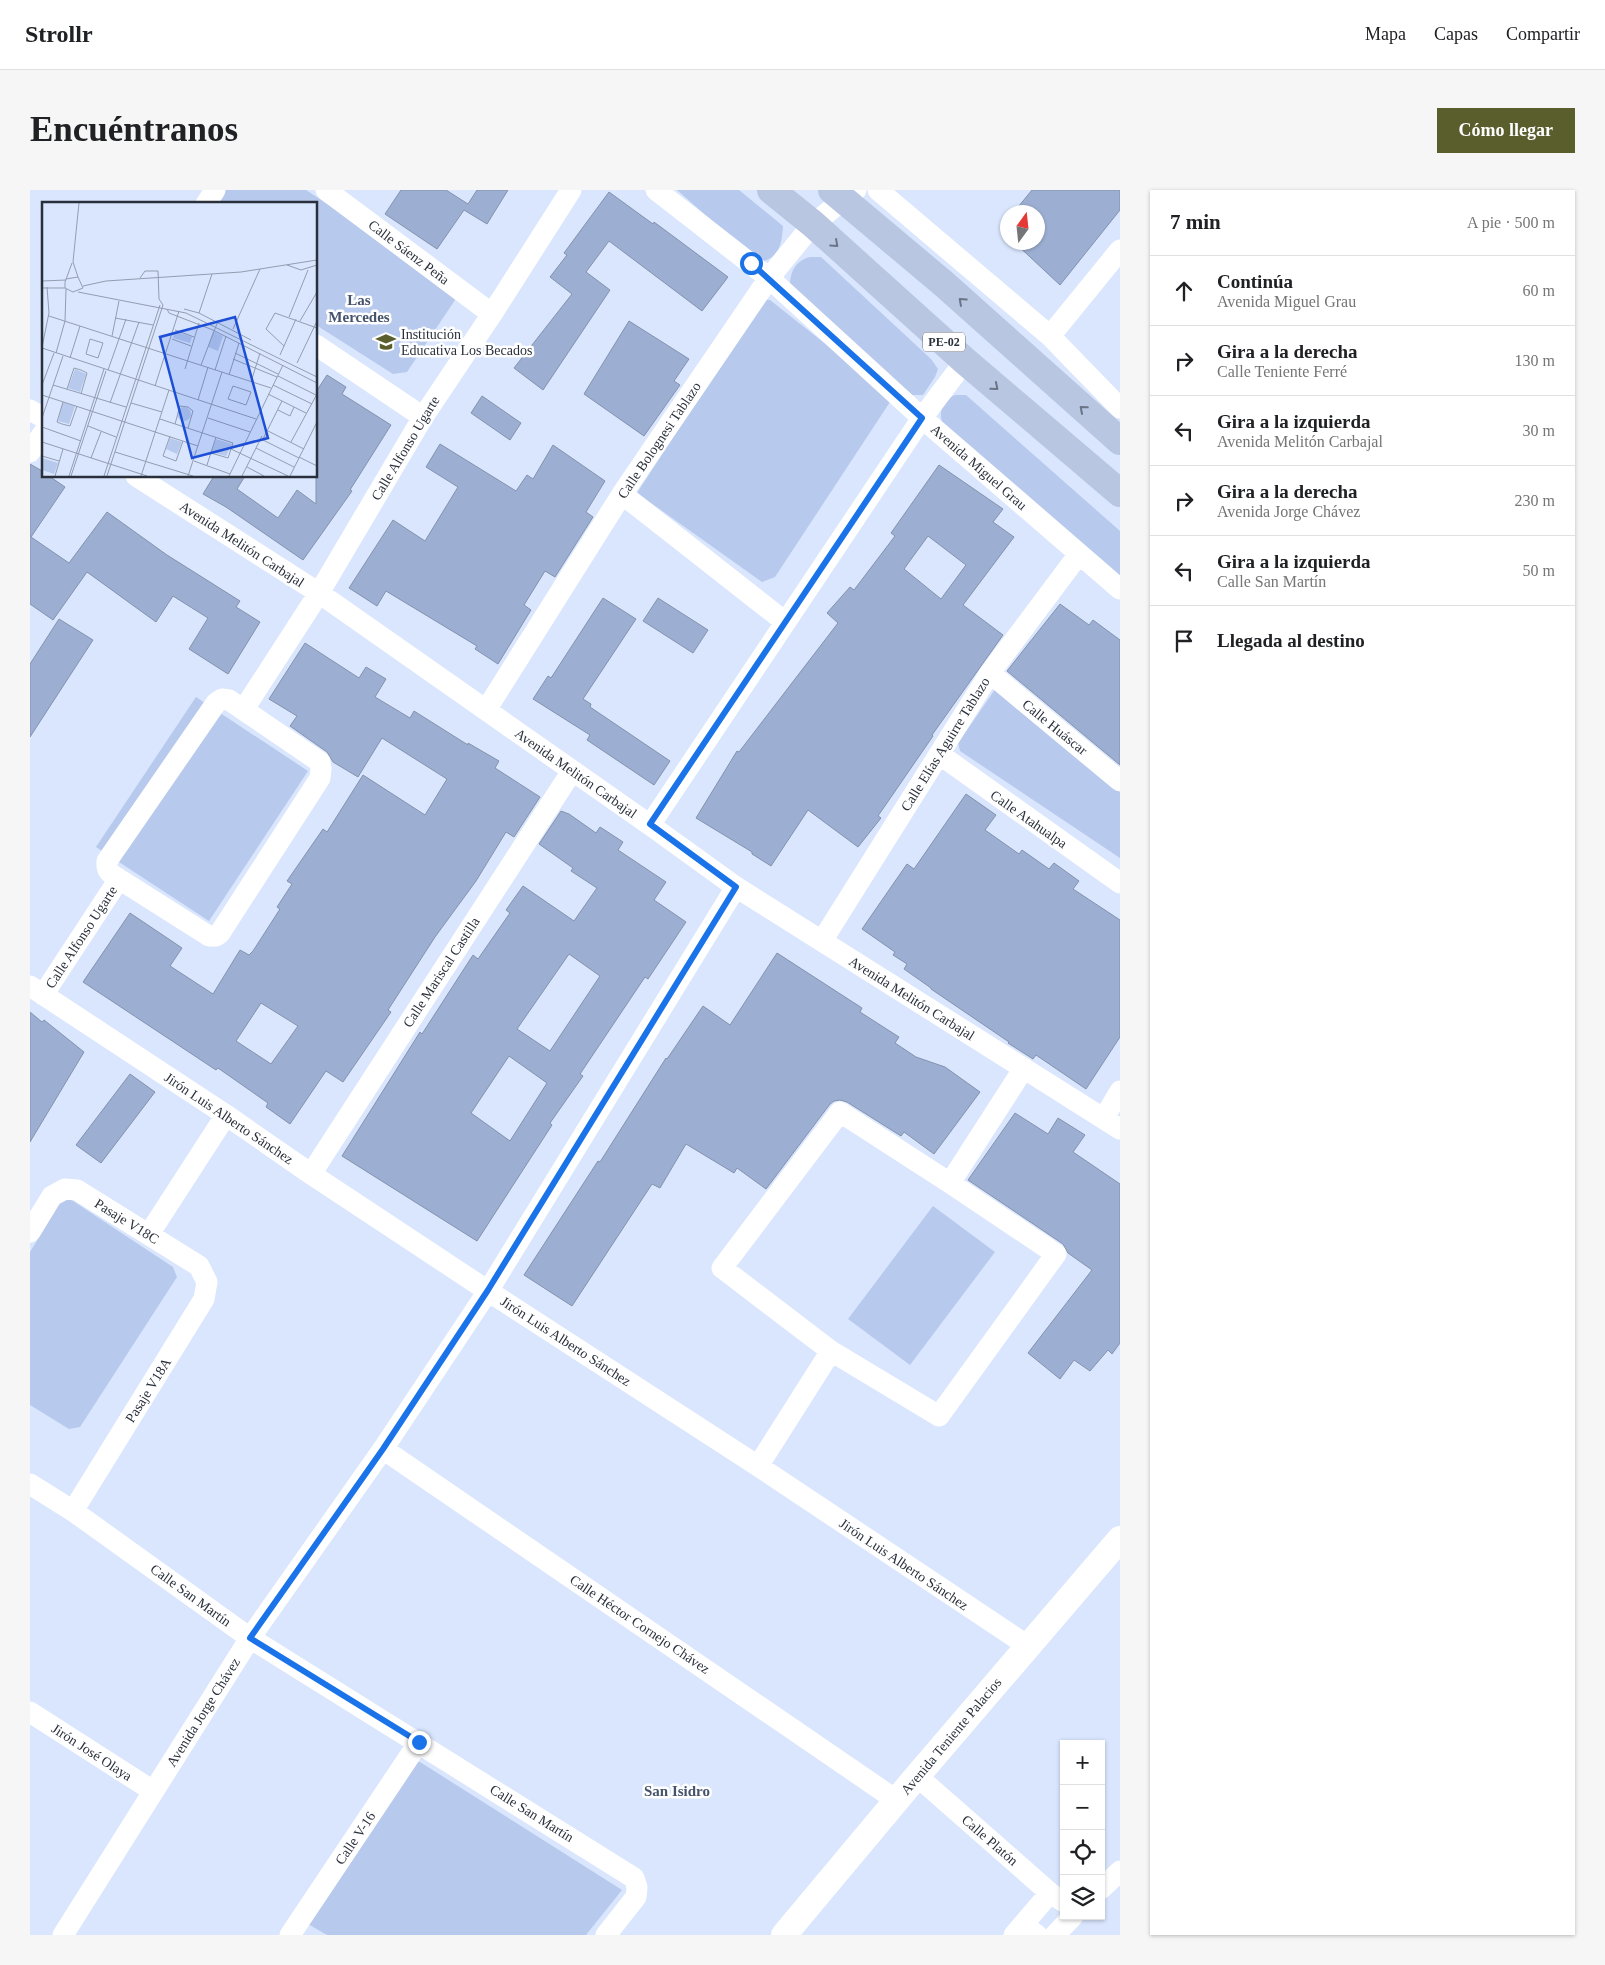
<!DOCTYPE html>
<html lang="es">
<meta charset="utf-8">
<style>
:root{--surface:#fff;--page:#f6f6f6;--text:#202124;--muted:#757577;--line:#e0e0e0;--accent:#5a5e2c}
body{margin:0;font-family:"Times New Roman",serif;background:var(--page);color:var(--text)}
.controls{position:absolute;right:15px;bottom:15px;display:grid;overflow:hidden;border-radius:0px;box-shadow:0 1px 4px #0004}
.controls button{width:45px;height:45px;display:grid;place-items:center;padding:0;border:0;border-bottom:1px solid var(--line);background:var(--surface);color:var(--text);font:25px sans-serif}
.compass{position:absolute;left:970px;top:15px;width:45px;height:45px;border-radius:50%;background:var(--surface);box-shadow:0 1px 4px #0004;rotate:15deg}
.stop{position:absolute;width:15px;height:15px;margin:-11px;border:4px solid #1a73e8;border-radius:50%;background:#fff}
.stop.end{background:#1a73e8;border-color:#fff;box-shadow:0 1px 5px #0008}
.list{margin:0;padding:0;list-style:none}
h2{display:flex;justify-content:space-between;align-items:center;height:65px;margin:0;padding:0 20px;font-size:21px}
h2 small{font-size:16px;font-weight:400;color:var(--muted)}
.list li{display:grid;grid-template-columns:32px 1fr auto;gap:15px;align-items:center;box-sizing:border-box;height:70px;padding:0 20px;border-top:1px solid var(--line)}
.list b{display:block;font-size:19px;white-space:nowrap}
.list p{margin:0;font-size:16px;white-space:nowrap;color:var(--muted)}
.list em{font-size:16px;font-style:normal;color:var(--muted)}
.icon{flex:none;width:28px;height:28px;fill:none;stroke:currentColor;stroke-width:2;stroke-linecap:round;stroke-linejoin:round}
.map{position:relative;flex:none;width:1090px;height:1745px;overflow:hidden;border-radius:0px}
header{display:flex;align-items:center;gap:30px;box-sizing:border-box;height:70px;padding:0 25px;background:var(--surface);border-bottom:1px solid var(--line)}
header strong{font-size:24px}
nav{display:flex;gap:28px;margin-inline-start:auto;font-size:18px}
.intro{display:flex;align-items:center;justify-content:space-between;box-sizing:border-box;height:120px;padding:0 30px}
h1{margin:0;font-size:35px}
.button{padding:12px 22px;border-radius:0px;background:var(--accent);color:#fff;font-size:18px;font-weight:700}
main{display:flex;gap:30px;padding:0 30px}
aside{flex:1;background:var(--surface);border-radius:0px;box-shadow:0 1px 4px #0004}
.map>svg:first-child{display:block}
.green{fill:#b7c9ec}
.building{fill:#9caed1;stroke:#8392ad;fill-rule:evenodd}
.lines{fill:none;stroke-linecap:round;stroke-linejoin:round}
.minor{stroke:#fff;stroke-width:21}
.tertiary{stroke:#fff;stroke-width:26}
.trunk{stroke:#b9c6e1;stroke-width:28}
.oneway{stroke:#6a7486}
.route{stroke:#1a73e8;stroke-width:6}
.labels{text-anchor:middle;stroke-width:5;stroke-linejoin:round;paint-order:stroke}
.shield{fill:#fff;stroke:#6a6e76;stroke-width:1}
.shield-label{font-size:12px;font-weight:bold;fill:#2a303b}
.street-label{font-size:14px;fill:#2a303b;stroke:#fff}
.poi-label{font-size:14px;fill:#2a303b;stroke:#fff;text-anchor:start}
.neighbourhood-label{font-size:15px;font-weight:bold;fill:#46536c;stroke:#fff}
.inset-road{fill:none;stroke:#939db0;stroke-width:1}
.view{fill:#1d4ed8;fill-opacity:0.15;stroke:#1d4ed8;stroke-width:2.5}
.inset-edge{fill:none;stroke:#2a303b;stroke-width:2.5}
</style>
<header>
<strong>Strollr</strong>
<nav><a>Mapa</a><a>Capas</a><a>Compartir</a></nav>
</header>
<div class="intro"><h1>Encuéntranos</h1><a class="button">Cómo llegar</a></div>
<main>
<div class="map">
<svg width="1090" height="1745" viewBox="0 0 1090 1745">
<rect width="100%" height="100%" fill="#d9e6fe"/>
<path class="green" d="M190 0H276L419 94 425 110 377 182 363 184 286 135V14H182Z
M647 0H709L753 36C752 54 749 69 729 72Z
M780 67H791L901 169 908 179 905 187 893 205H882L760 96C760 82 765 71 780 67Z
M733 109 740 110 861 206 860 212 745 387 732 392 607 303Z
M925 205H936L1090 341V391L913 235C908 222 912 211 925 205Z
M966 498 1090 595V668L930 561 928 553Z
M166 507 278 581 179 731 66 657Z
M40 1009 143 1077 147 1087 50 1237 39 1239 0 1215V1062L31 1011Z
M903 1016 965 1062 880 1175 818 1129Z
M381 1571 390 1572 592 1700 556 1745H297L278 1734Z"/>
<path class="building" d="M371 0H416L438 14 447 0H478L457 34 434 20 407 59 355 24Z
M1002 0H1090V20L1030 95 984 52H1008V22H984Z
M579 2 623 34 624 32 698 87 672 121 579 51 556 82 580 100 513 200 484 178 542 104 520 87 537 65 534 63Z
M599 131 659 169 644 191 650 195 614 246 554 204Z
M297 185 316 197 312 204 361 235 320 300 322 301 273 370 196 317 173 304 184 286H215L207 299 248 328 267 300 286 314V202Z
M452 206 491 233 480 250 441 223Z
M410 254 486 301 497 285 503 289 523 255 575 291 556 322 563 327 525 387 515 381 494 415 501 420 468 474 445 459 447 456 356 401 347 416 319 398 363 330 395 351 428 297 396 277Z
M0 274 14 282V286H19L35 297 1 347 39 373 77 322 137 365 210 411 206 417 230 432 198 484 159 459 178 428 143 406 126 432 57 382 23 430 0 414Z
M909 275 973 319 963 332 984 347 933 415 973 445 902 545 903 546 848 626 851 628 828 657 778 620 741 676 722 664V662L666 628 707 561 709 562 808 433 797 423 820 397 824 400 865 346 861 343ZM898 346 936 375 911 409 874 379Z
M573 408 606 429 553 509 561 514 560 517 640 571 624 595 557 550 560 545 503 509 518 486 521 488Z
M628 408 678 440 663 463 613 431Z
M1030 414 1059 435 1063 430 1090 450V575L977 481Z
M29 429 63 450 0 547V474Z
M275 453 329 488 336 477 356 489 345 507 380 528 384 521 438 555V553L469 571 465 578 510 607 484 647 476 642 446 691 405 747 358 820 361 822 313 892 296 881 260 934 236 917 238 913 188 878 186 880 53 792 100 723 152 758 140 776 183 804 210 760 219 765 223 761 250 719 247 717 262 694 257 691 293 639 297 642 333 585 395 625 417 589 352 548 328 587 303 572 297 562 260 536 267 526 239 509ZM231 813 268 836 241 874 206 851Z
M936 604 966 625 955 640 989 664 992 660 1019 679 1024 673 1049 691 1043 699 1090 730V847L1056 899 1006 865 1003 869 978 853 979 852 901 799V798L874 779 877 774 863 765 865 762 832 739 877 674 884 679Z
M531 621 539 624 566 643 570 637 593 652 588 660 636 692 624 710 656 732 618 789 615 787 550 884 553 886 520 933 522 935 447 1051 312 966 390 842 392 844 443 765 448 769 480 723 476 720 493 696 544 731 567 698 541 681 543 678 509 654ZM539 764 570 786 520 861 487 839ZM479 866 517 893 480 951 441 923Z
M747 763 832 818 830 822 869 847 865 853 886 867 915 877 950 902 904 964 874 942 871 946 817 912 810 910 804 911 800 914 736 999 707 978 704 983 656 954 630 998 622 994 542 1116 494 1085 568 971 570 972 636 868 637 869 673 816 700 835Z
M0 822 12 832 14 830 54 862 0 952Z
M100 884 125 902 71 973 46 955Z
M985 923 1018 944 1028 928 1055 945 1043 962 1090 994V1153L1082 1164 1078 1160 1060 1181 1044 1170 1030 1189 998 1163 1062 1080 1038 1063 1033 1054 938 990Z"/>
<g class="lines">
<path class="minor" d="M296 0 462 124
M626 0 739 88 892 228 1090 399
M848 0 1020 146 1090 218
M176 14 185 0
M1020 146 1090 60
M286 155 393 227
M0 220 14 228
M0 262 14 242
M106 286 289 403 620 635 706 697 1090 939
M592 304 754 431
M960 483 1090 591
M192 509 199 510 290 572 291 579 290 588 190 743 186 746H179L89 689C81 684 76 682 77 671L186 513Z
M214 519 289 403 393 227 462 124 541 0
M456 520 592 304 739 88 783 34 826 0
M909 564 1090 693
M620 635 892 228 935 171
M792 751 960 483 1049 364
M0 796 196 925 281 984 458 1101 728 1276 998 1456
M13 805 89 689
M810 922 920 993 1026 1064 909 1226 801 1161 692 1078Z
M1074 928 1090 901
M281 984 542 581
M920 993 994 878
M0 1042 22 1006 35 999 47 1000 169 1076 177 1092 174 1109 43 1321
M119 1044 196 925
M353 1259 866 1610
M728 1276 801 1161
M0 1294 43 1321 220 1448 604 1688 607 1697 606 1707 576 1745
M0 1522 123 1601
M887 1586 1020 1703 1034 1712
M1071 1699 1090 1681
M993 1735 1007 1745
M33 1745 220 1448 353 1259 458 1101 706 697
M260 1745 389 1552
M984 1745 1020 1703
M1025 1745 1043 1726"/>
<path class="tertiary" d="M754 1745 887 1586 1090 1349"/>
<path class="trunk" d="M741 0 783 34 935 171 1090 303
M802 0 914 94 1090 251"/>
</g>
<defs><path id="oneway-chevron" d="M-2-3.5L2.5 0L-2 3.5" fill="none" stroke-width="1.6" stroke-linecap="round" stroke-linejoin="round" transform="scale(1.25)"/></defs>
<g class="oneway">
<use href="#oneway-chevron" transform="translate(805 54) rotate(42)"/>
<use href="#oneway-chevron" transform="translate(932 111) rotate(-138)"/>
<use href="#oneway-chevron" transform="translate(965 197) rotate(40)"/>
<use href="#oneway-chevron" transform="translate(1053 219) rotate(-139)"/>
</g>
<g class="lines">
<path class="route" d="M389 1552 220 1448 353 1259 458 1100 706 697 620 634 892 228 721 73"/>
</g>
<defs>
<symbol id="school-bare" viewBox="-9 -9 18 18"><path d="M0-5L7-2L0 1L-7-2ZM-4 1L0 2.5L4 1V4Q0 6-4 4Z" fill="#5a5e2c" stroke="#fff" stroke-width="2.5" paint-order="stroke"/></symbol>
</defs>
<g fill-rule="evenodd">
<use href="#school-bare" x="342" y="138" width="28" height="28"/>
</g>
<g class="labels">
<rect class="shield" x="893" y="142.5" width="42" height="19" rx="4"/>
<g class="shield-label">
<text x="914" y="156">PE-02</text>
</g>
<g class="street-label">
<text transform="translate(379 62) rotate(37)" y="5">Calle Sáenz Peña</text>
<text transform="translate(629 250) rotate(-56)" y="5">Calle Bolognesi Tablazo</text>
<text transform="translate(375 258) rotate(-59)" y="5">Calle Alfonso Ugarte</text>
<text transform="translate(949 277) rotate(41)" y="5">Avenida Miguel Grau</text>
<text transform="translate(212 354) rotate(33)" y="5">Avenida Melitón Carbajal</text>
<text transform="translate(1025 537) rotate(39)" y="5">Calle Huáscar</text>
<text transform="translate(915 554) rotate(-58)" y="5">Calle Elías Aguirre Tablazo</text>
<text transform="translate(546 583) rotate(35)" y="5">Avenida Melitón Carbajal</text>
<text transform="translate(999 629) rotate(35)" y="5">Calle Atahualpa</text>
<text transform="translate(51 747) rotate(-57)" y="5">Calle Alfonso Ugarte</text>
<text transform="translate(411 782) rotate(-57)" y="5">Calle Mariscal Castilla</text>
<text transform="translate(882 808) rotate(32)" y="5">Avenida Melitón Carbajal</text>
<text transform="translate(199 928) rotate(34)" y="5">Jirón Luis Alberto Sánchez</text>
<text transform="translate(97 1031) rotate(32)" y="5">Pasaje V18C</text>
<text transform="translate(536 1151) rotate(33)" y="5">Jirón Luis Alberto Sánchez</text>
<text transform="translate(118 1200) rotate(-58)" y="5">Pasaje V18A</text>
<text transform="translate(874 1374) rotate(34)" y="5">Jirón Luis Alberto Sánchez</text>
<text transform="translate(161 1405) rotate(36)" y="5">Calle San Martín</text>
<text transform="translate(610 1434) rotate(34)" y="5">Calle Héctor Cornejo Chávez</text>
<text transform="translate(173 1522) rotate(-58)" y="5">Avenida Jorge Chávez</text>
<text transform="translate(921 1546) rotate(-50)" y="5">Avenida Teniente Palacios</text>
<text transform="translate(62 1562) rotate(33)" y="5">Jirón José Olaya</text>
<text transform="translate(502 1623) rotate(32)" y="5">Calle San Martín</text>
<text transform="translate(325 1648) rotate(-56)" y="5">Calle V-16</text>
<text transform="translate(960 1650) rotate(41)" y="5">Calle Platón</text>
</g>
<g class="poi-label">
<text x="371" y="149">Institución<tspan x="371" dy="16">Educativa Los Becados</tspan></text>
</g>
<g class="neighbourhood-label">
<text x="329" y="115">Las<tspan x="329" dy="17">Mercedes</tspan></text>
<text x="647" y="1606">San Isidro</text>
</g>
</g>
<g transform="translate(12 12)">
<rect width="275" height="275" fill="#d9e6fe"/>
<path d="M133 129 150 135 148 141 131 136ZM171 129 181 134 176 149 166 145ZM33 167 44 172 38 190 26 186ZM21 200 33 204 27 222 16 219ZM135 212a7 7 0 1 1 14 0a7 7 0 1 1-14 0ZM128 236 140 240 135 252 124 247ZM174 237 190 242 184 254 169 250ZM0 256 16 261 12 272 0 268Z" fill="#b7c9ec"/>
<path class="inset-road" d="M245 63 259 68 275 63M36 75 31 60 37 1M98 76 103 69H116L117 97 121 103M24 77 36 75 41 86 31 90 23 86V80L30 61M0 79 24 78M41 84 64 79 199 70 275 58M0 86H23M36 90 144 111 275 175M125 107 127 111 171 128 275 181M142 107 157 111 209 138M157 111 170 72M7 114 229 186M247 115 266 68M73 116 111 123M258 119 275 90M191 127 218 67M133 128 152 135M70 134 77 99M48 137 61 141 56 156 44 152ZM130 137 149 144M242 144 224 127 233 111 275 126M0 145 7 111 5 85M0 146 214 217M14 151 23 119 24 87M193 151 236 172M238 153 254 117M28 156 38 124M191 157 235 175M255 161 275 119M159 163 176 119M143 167 157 121M66 168 84 117M173 168 184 134M187 173 197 141M236 174 274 193M209 180 218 151M0 183 12 151M11 183 84 205M231 183 270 202M113 184 137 109M191 184 209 190 204 203 186 197ZM25 187 32 166 39 168 45 171 39 192M226 192 264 211M0 193 156 244M156 198 166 165M21 200 15 220 20 222 28 224 35 204M68 201 97 120M89 201 120 210M236 208 248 214 252 205M0 216 21 154M166 216 208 230M118 217 191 241 186 256 169 251M133 222 138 204 146 205 151 209 146 226M46 224 74 235M0 225 39 239M226 229 262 247M128 234 121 254 134 259 141 239M219 237 257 256M221 237 240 199M0 240 105 274M249 240 275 192M214 246 252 265M189 247 246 274M73 250 151 274M0 254 17 259M257 255 275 264M49 256 59 230M152 259 188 272M165 263 174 235M205 265 222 274M13 274 21 247M27 274 62 167M29 274 64 169M62 274 118 103M65 274 121 103M99 274 127 188M146 274 180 170M187 274 241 163M200 274 220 234M248 274 275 220"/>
<path class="view" d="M193 115 226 236 150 256 118 135Z"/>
<rect width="275" height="275" class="inset-edge"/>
</g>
</svg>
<div class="controls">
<button>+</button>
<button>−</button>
<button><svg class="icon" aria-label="locate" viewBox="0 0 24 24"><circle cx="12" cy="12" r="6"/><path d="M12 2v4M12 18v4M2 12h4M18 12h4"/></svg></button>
<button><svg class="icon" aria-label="layers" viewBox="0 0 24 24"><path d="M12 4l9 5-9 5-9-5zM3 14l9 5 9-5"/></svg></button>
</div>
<svg class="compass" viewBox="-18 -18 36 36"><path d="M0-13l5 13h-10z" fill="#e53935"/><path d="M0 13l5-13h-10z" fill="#757577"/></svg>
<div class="stop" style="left:721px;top:73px"></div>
<div class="stop end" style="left:389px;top:1552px"></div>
</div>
<aside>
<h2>7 min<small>A pie · 500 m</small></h2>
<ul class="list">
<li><svg class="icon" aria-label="ahead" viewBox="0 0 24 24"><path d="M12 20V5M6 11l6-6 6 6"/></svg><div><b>Continúa</b><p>Avenida Miguel Grau</p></div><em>60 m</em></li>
<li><svg class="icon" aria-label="right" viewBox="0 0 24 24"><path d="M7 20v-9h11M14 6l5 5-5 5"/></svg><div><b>Gira a la derecha</b><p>Calle Teniente Ferré</p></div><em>130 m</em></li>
<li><svg class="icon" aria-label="left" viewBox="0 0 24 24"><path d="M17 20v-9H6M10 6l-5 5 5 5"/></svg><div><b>Gira a la izquierda</b><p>Avenida Melitón Carbajal</p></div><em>30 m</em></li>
<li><svg class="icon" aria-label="right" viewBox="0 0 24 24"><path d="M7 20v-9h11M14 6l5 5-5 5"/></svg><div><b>Gira a la derecha</b><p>Avenida Jorge Chávez</p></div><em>230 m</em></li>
<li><svg class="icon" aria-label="left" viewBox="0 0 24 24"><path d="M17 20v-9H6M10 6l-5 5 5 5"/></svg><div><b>Gira a la izquierda</b><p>Calle San Martín</p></div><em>50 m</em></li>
<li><svg class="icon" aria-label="arrive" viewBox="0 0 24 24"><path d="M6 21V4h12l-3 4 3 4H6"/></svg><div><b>Llegada al destino</b></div></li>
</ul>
</aside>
</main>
